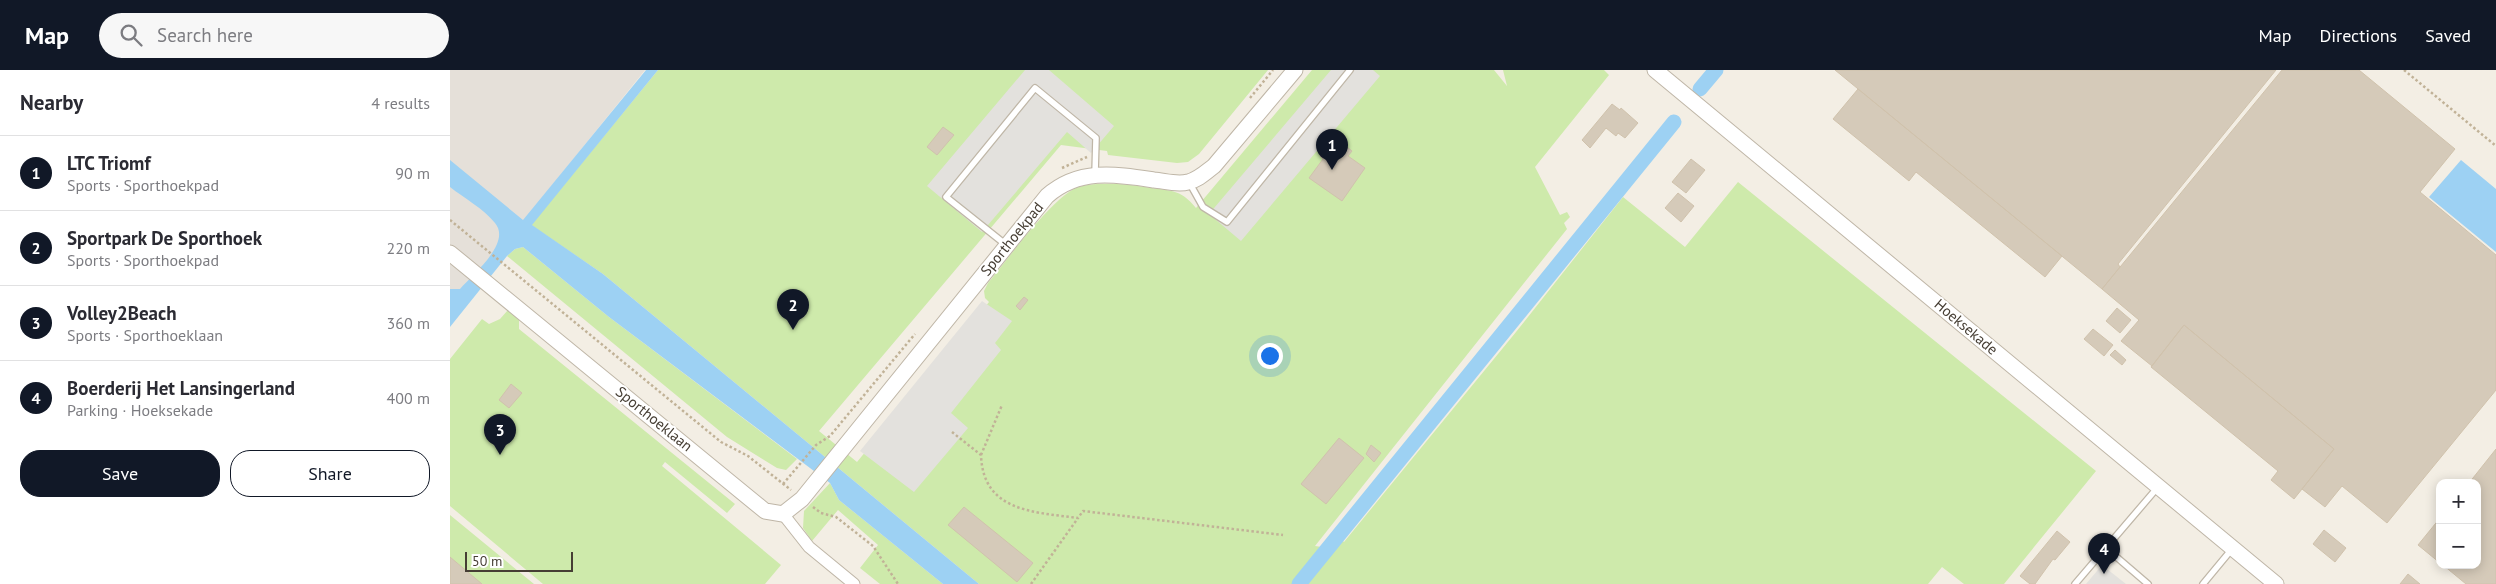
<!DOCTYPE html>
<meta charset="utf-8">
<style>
:root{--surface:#fff;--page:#f7f7f7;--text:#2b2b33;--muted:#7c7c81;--line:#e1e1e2;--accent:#111827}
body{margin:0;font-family:"PT Sans",sans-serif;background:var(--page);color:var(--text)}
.controls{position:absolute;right:15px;bottom:15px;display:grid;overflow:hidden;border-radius:10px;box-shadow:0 2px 12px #0003}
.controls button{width:45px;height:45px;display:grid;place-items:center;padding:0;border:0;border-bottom:1px solid var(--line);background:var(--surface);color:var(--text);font:25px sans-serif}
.scale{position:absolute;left:15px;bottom:12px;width:108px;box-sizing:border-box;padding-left:5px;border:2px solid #463e34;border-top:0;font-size:14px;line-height:18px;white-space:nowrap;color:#463e34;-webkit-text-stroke:4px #fff;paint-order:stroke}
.you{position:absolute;left:819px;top:285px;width:18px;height:18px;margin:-12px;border:4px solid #fff;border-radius:50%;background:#1a73e8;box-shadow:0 0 0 8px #1a73e833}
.badge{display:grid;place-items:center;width:32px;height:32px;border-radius:50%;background:var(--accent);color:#fff;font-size:16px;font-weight:700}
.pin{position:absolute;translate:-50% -41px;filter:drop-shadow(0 1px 2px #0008)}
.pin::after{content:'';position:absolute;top:26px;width:18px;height:15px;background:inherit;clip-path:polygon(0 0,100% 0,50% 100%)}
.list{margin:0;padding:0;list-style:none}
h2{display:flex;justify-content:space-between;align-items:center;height:65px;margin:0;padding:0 20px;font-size:21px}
h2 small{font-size:16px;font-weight:400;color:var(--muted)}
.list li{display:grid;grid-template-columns:32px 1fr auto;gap:15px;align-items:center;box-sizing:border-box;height:75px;padding:0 20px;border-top:1px solid var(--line)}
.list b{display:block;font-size:19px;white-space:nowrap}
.list p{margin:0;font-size:16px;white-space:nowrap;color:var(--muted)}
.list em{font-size:16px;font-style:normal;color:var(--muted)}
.actions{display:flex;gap:10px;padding:15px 20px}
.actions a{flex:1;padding:11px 0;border:1px solid var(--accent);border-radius:20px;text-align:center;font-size:18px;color:var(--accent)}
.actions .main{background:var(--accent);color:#fff}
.icon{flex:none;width:28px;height:28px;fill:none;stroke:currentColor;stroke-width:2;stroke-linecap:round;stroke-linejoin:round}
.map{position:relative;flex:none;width:2046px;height:514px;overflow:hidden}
header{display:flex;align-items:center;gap:30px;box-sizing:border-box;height:70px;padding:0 25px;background:var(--accent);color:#fff}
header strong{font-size:24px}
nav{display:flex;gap:28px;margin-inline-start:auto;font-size:18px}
.search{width:350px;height:45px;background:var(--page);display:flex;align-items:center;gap:12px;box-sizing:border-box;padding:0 18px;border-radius:28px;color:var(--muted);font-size:19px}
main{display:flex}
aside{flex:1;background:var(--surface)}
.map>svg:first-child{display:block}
.industrial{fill:#e5e0d9}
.green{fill:#ceeaab}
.parking{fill:#e3e1dd}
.water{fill:#9dd1f3}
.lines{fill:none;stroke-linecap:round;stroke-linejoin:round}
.canal{stroke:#9dd1f3;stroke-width:15}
.building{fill:#d5cab9;stroke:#d0c2ac}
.service-casing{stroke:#bfb6a7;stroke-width:8}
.minor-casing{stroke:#bfb6a7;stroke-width:13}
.tertiary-casing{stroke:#bfb6a7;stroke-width:17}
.path{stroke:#c1b297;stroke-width:2.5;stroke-dasharray:2.5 2.5;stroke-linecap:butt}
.service{stroke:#fff;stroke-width:5.5}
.minor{stroke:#fff;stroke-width:11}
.tertiary{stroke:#fff;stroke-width:15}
.labels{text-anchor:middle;stroke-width:4;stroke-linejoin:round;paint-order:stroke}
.street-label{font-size:15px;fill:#463e34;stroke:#fff}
</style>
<header>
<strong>Map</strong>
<div class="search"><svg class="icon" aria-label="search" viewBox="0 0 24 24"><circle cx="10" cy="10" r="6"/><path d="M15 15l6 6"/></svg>Search here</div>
<nav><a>Map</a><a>Directions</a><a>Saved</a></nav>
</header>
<main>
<aside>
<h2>Nearby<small>4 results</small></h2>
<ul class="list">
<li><span class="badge">1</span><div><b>LTC Triomf</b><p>Sports · Sporthoekpad</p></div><em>90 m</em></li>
<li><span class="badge">2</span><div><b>Sportpark De Sporthoek</b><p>Sports · Sporthoekpad</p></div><em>220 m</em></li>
<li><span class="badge">3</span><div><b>Volley2Beach</b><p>Sports · Sporthoeklaan</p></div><em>360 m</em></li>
<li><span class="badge">4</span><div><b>Boerderij Het Lansingerland</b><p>Parking · Hoeksekade</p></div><em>400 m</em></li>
</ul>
<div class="actions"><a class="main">Save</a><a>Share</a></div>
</aside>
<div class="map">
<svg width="2046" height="514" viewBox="0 0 2046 514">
<rect width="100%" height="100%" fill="#f3eee4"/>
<path class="industrial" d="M0 0H195L0 242Z"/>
<path class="green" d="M208 0H818L749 84 738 92 727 93 658 85 657 81 611 75 369 361 407 392 539 232 535 228 534 221 538 213C557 190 601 129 626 118 643 111 677 114 695 117 719 121 730 118 746 138L862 0H1044L1057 16 1053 0H1154L1159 5 1085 97 1110 145 1117 142 1120 147 1114 153 1117 159 865 476 872 477 884 463 894 472 1066 262 1173 127 1235 177 1288 112 1646 401 1554 514H1514L1492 497 1478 514H529L153 204 81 155Z
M73 177 159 247 347 389 336 400 327 398 277 367 57 186 65 179Z
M58 240 69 249V259L285 434 277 443 215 392 212 396 331 495 315 514H93L0 436V289L32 249 39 254 50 249Z
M380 413 389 430 493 514H430L410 498 428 475 388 440 362 471 353 458 354 441Z
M0 445 84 514H0Z"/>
<path class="parking" d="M575 0H599L664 56 641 83 617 62 532 162 477 116Z
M881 0H923L930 6 791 171 759 144Z
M532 231 562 251 545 273 551 280 501 343 518 358 464 422 410 381Z
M1652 495 1676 514H1636Z"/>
<path class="water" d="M196 0H208L82 155 153 204 529 514H493L389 430 380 413 159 247 73 177 65 179 57 186 0 257V219H10C22 205 62 173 45 153 34 139 14 128 0 117V90L73 150Z
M2011 90 2046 119V182L1979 127Z"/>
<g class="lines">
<path class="canal" d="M1250 19 1266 0
M849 514 1224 52"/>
</g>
<path class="building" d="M1385 0H1826L1668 194 1670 197 1652 219Z
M1832 0H1909L2005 79 1970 122 2046 185V320L1937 453 1892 416 1875 437 1852 419 1884 379 1734 255 1702 296 1671 271 1689 250 1652 219Z
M1408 19 1612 186 1595 207 1466 102 1459 111 1383 49Z
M1162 34 1170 40 1171 38 1188 53 1175 68 1168 63 1166 66 1156 58 1140 78 1132 70Z
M493 57 504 65 487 85 477 77Z
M884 67 902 81 898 86 915 98 892 131 859 108 873 89 870 86Z
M1241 89 1255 100 1236 123 1222 112Z
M1228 123 1244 136 1231 152 1215 138Z
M574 227 578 230 570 240 566 236Z
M1667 238 1681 250 1670 263 1656 251Z
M1734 255 1884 379 1844 429 1821 410 1828 401 1701 297Z
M1643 259 1663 275 1654 286 1634 269Z
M1665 280 1676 290 1672 295 1660 285Z
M61 314 72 323 59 338 49 330Z
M889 368 914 388 876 434 851 414Z
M921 375 931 383 924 392 916 384Z
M2046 379V514H2016L1993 495H2027V413H2019Z
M514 437 583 493 567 512 498 455Z
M1990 448V493L1968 475Z
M1874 460 1896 478 1885 492 1863 474Z
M1607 461 1620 472 1605 490 1603 489 1585 514H1580L1570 506Z
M0 487 32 514H0Z
M1958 504 1970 514H1950Z"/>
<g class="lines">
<defs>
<path id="service" d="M739 112 753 137 777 152 900 0
M555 174 496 127 585 18 646 68 645 104
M1656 478 1698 514
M1625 514 1708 417
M1753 514 1782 479"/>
<path id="minor" d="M333 444 359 477 404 514"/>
<path id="tertiary" d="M1205 0 1826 514
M0 183 315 441 333 444 352 429 597 126C629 98 665 104 704 110 715 111 727 115 738 112 748 110 756 102 764 96L845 0"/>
</defs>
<use href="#service" class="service-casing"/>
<use href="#minor" class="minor-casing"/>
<use href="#tertiary" class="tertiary-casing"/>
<path class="path" d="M1954 0 2046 76
M800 28 823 0
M612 98 637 87
M0 150 271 372 298 386 341 420
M502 362 531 385C533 442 584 442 628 448L633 441 833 465
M531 385 552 335
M333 414 366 375 380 366 465 264
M363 437 371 443 386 447 423 476 448 514
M581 514 628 448"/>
<use href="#service" class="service"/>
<use href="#minor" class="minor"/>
<use href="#tertiary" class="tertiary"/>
</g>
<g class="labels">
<g class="street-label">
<text transform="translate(562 169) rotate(-51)" y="5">Sporthoekpad</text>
<text transform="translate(1516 257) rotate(40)" y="5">Hoeksekade</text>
<text transform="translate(204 349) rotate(39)" y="5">Sporthoeklaan</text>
</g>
</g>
</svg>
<div class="controls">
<button>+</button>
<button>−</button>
</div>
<div class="scale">50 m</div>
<div class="you"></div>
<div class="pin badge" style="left:882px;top:100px">1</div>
<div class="pin badge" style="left:343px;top:260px">2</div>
<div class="pin badge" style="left:50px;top:385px">3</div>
<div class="pin badge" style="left:1654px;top:504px">4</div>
</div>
</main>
